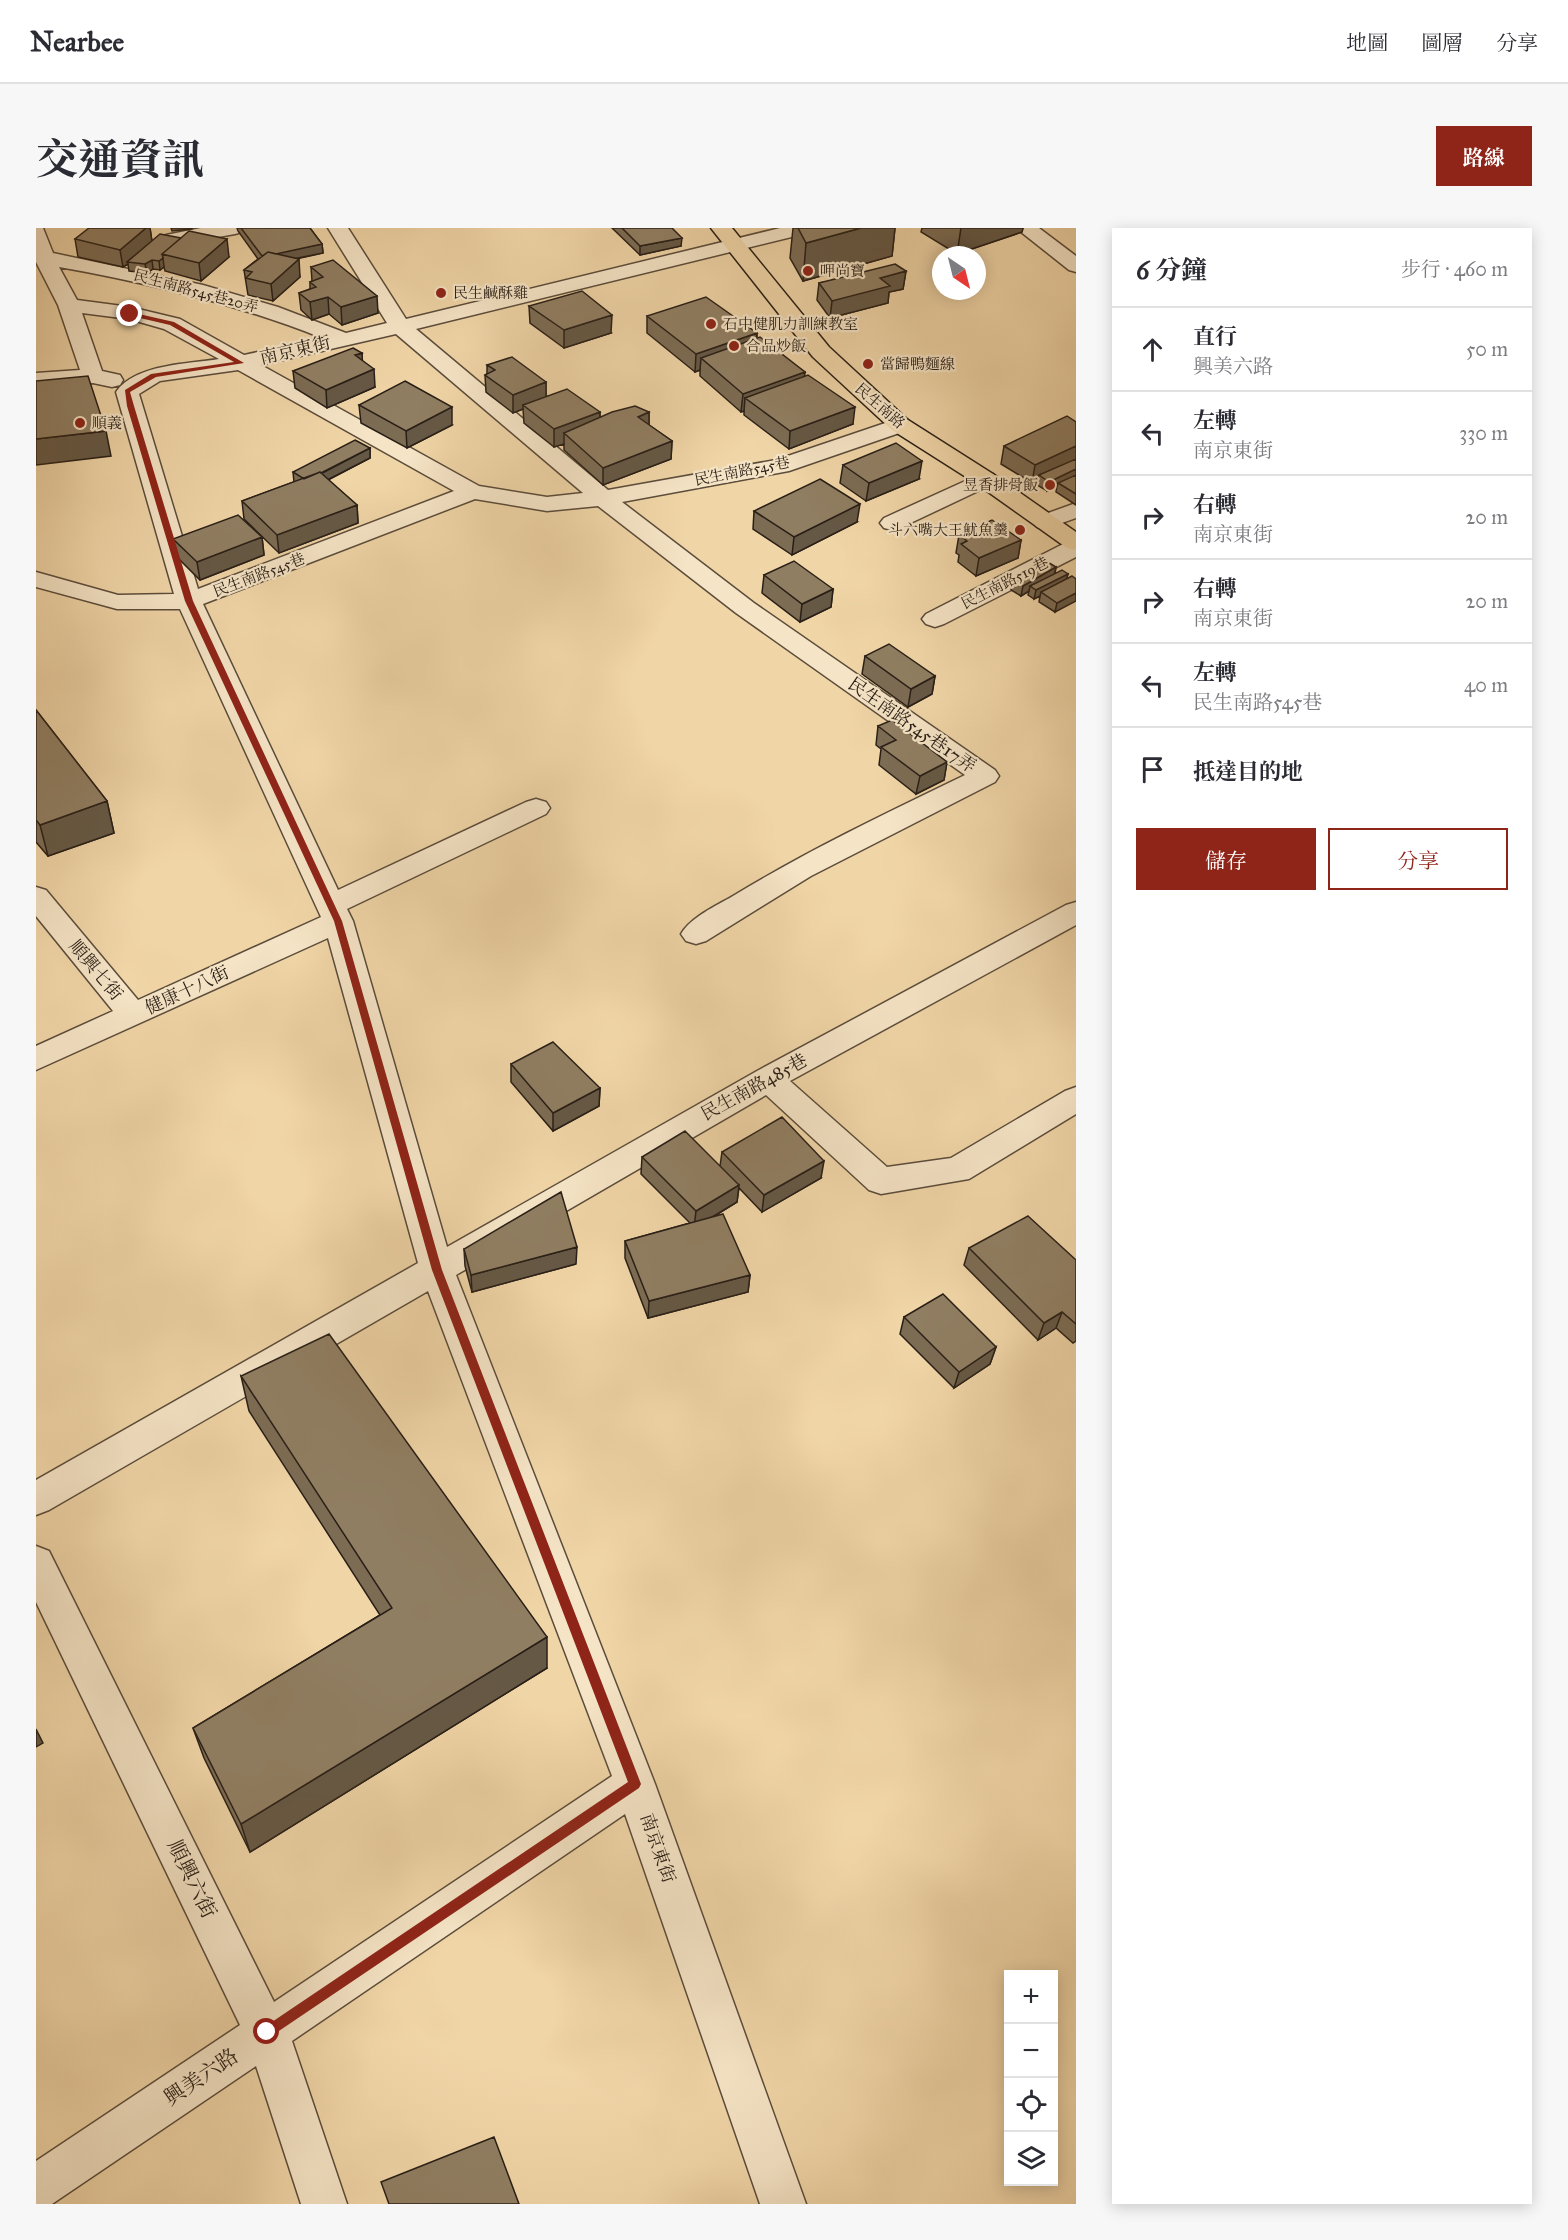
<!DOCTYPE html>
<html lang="zh-TW">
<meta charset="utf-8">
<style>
:root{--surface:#fff;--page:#f7f7f7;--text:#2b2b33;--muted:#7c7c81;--line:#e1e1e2;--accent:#8f2418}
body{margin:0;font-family:"IM FELL Great Primer","Noto Serif TC",serif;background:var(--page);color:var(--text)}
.controls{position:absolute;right:18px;bottom:18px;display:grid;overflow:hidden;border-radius:0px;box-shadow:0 3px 15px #0003}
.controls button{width:54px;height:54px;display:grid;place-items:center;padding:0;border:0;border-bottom:2px solid var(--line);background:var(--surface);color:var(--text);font:30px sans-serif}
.compass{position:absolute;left:896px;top:18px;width:54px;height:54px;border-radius:50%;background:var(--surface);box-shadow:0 3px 15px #0003;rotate:145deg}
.stop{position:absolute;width:18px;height:18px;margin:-14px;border:4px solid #8f2418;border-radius:50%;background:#fff}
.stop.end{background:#8f2418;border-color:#fff;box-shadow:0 2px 6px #0008}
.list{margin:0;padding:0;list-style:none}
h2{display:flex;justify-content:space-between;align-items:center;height:78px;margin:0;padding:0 24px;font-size:26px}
h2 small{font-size:20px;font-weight:400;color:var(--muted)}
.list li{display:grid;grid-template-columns:39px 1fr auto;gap:18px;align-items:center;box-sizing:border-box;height:84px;padding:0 24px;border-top:2px solid var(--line)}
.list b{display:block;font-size:22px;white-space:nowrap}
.list p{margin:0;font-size:20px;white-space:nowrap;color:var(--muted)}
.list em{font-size:20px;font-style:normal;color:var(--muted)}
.actions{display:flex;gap:12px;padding:18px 24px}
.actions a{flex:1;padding:14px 0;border:2px solid var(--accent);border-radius:0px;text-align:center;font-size:21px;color:var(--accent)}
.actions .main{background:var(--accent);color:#fff}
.icon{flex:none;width:33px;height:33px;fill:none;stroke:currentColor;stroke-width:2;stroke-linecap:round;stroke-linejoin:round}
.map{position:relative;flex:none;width:1040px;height:1976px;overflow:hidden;border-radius:0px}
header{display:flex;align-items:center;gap:36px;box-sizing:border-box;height:84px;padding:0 30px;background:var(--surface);border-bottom:2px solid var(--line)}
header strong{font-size:28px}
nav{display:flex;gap:33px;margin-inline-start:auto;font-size:21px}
.intro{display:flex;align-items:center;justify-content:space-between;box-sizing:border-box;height:144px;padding:0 36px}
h1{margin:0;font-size:42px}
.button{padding:15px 27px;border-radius:0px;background:var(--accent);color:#fff;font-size:21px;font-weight:700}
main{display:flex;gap:36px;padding:0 36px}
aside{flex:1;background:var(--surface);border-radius:0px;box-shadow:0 3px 15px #0003}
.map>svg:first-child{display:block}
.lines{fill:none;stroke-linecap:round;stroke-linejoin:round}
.minor-casing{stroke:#5b4c3b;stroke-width:3}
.major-casing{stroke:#291f17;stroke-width:3}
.minor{fill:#f5e4c6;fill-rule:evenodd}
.major{fill:#f0d5a7;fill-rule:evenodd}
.wall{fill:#7c6c54;stroke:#291f17;stroke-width:1.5}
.shaded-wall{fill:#655845;stroke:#291f17;stroke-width:1.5}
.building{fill:#907e62;stroke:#291f17;stroke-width:1.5}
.route{fill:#8f2418}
.poi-dot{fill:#8f2418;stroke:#f5e4c6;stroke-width:2}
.labels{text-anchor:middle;stroke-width:4.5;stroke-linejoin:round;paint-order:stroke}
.far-poi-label{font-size:15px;fill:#291f17;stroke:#f5e4c6;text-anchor:start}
.far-street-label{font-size:15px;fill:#291f17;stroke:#f5e4c6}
.street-label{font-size:18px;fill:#291f17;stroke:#f5e4c6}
.near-street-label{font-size:21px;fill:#291f17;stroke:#f5e4c6}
</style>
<header>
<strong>Nearbee</strong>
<nav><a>地圖</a><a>圖層</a><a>分享</a></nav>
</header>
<div class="intro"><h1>交通資訊</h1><a class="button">路線</a></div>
<main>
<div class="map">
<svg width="1040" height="1976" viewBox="0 0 1040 1976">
<rect width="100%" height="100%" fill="#f0d5a7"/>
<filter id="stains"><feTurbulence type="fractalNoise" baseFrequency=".00333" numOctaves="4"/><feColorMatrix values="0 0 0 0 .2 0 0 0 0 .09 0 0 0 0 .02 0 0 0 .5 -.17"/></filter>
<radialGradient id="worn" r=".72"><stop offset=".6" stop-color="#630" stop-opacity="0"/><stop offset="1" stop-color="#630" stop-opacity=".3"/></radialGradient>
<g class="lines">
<defs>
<path id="minor" d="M0 0H7L17 25 167 57 242 79 310 105 351 95 292 0H312L370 91 744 0H779L776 4 380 101 572 262 740 232 864 190 872 192 875 197 872 202 753 243 586 274 718 375 959 542 963 548 959 554 775 648 670 713 660 716 650 713 645 706C655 689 680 678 697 668 771 623 850 585 929 547L700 385 562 278 511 283 439 271 167 376 302 662 490 574 500 571 510 574 514 580 510 586 311 681 317 693 411 1019 721 843 1030 677 1040 674V697L754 853 851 939 915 930 1029 863 1040 859V886L933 951 845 966 833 962 730 867 420 1047 619 1556 770 1976H724L589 1586 256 1813 311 1976H265L220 1838 16 1976H0V1933L204 1797 0 1374V1318L13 1323 238 1774 576 1548 392 1063 13 1282 0 1287V1252L382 1035 292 710 0 842V818L77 783 0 688V659L10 662 102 772 285 689 144 381H81L0 359V344L82 367 138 366 80 164C99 136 152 136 183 131L128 101 93 91 46 85 66 143 84 147 87 152 84 157 76 159 57 155 0 159V145L44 142 22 77 0 34ZM23 39C113 55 201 76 286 110L208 127 144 91 94 79 41 72ZM360 106 547 265 511 269 443 258 225 137ZM202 142 418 263 162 361 103 166 124 153Z
M165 0H209L206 4 199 6 137 17 130 15 127 11 130 7Z
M980 0H1003L1040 28V44L1033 42Z
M949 244 957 246 961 251 957 256 864 300 856 302 848 300 844 295 848 290Z
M1040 275V290L1009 301 1001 299 997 294 1001 289Z
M1040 312V329L908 396 899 399 890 396 886 391 890 386 1031 314Z"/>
<path id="major" d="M675 0H696L793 119 872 192 957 246 1040 304V322L1031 320 941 256 856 202 777 129Z"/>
</defs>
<use href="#minor" class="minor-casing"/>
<use href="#major" class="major-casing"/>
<use href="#minor" class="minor"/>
<use href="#major" class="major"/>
</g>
<path class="wall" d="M114 0 116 13 193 29 165 53 129 43 128 39 124 42 117 41 111 45 93 43 92 36 87 39 42 29 39 11Z
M201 0H274L286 16 287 25 260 31 264 49 237 73 212 67 208 42 222 31 202 3Z
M576 0H636L645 18 604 27Z
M757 0H859L856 28 767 53 754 30Z
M886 0H987L986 4 921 26 885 4Z
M275 39 342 85 306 97 293 86 276 92 265 82 263 65 274 61V54L276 53Z
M870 43 867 61 853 64 852 75 794 90 781 72 783 55Z
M493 78 575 105 528 120 494 95Z
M611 88 721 105V110L769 144 768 148 817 196 753 221 708 187V183L705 184 664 148V142L659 144 611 105Z
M326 125V132L339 159 291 180 259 160 257 143Z
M451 137 510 154V168L564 184V189L613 184V197L636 213 635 231 567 257 528 222V216L518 219 488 195 487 181 477 185 450 164 449 147 451 146Z
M323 177 416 197 371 220 325 195Z
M1040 194V277L1020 264 1021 258 1011 263 1001 257 1002 252 996 255 965 236 968 218Z
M334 220V230L292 252 321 277 322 295 243 325 208 291 206 273 258 254 257 244Z
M807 237 883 251 830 273 804 255Z
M718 283 821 294 756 327 717 301Z
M923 307 985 312 982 330 940 348 922 334 923 327 920 325Z
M226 309 228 327 164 352 141 329 137 311Z
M1020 339 1019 346H1032L1019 384 1003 374 1004 368 998 371 992 367 993 363 985 368 975 362 977 353Z
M728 347 797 361 795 379 764 394 726 365Z
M829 428 899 448 896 466 872 479 826 446Z
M0 482 71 573 78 605 12 628 0 614Z
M842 498 911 534 908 552 880 566 843 537 845 521 840 517Z
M475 836 564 860 563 878 517 903 475 854Z
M686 924 785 950 726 984 703 960 701 974 677 989 714 1047 712 1064 612 1090 589 1030V1013L654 995 605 946 606 929 684 938Z
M933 1020 1040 1032V1113L1037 1115 1020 1100 1002 1112 928 1037Z
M428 1021 540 1036 436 1064 429 1038Z
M868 1089 960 1119 954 1136 918 1160 864 1106Z
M205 1148 511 1440 214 1624 168 1530 157 1500 344 1387 213 1183Z"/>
<path class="shaded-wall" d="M110 0H114L116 14 91 34 92 36 87 39 84 22Z
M135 0H156V1L136 3Z
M825 0H859L856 28 767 53 770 15Z
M925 0H987L986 4 921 26Z
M646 10 645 18 604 27V18Z
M191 11 193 29 165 53 163 35Z
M286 16 287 25 227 37 226 28Z
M127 30 128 39 124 42 123 33Z
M263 31 264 49 237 73 235 56Z
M116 32 117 41 111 45 109 36Z
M870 43 867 61 853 64 852 75 794 90 796 73 844 50Z
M341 68 342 85 306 97 305 79Z
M292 69 293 86 276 92 274 74Z
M576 87 575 105 528 120V102Z
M721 105 719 123 665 130 664 142 659 144 660 126Z
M326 125 327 143 319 127Z
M338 141 339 159 291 180 290 162Z
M769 144 767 161 709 170 708 183 705 184 707 166Z
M510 154V172L487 177V181L477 185V167Z
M416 179V197L371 220 370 203Z
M819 179 817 196 753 221 754 203Z
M564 184 563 202 528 205V216L518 219V201Z
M613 184V202L602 189Z
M70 203 75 228 0 237V211Z
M636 213 635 231 567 257V240Z
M1040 218V234L1003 247 1002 252 996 255 999 237Z
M334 220V230L272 262 271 253Z
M886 233 883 251 830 273 833 255Z
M1040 241V250L1022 255 1021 258 1011 263 1013 254Z
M824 276 821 294 756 327 758 309Z
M321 277 322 295 243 325 241 307Z
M226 309 228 327 164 352 161 334Z
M985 312 982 330 940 348 943 330Z
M1020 339 1018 348 994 358 993 363 985 368 987 358Z
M1032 346 1029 355 1005 364 1004 368 998 371 1000 362Z
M797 361 795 379 764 394 766 376Z
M1040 365V373L1019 384 1021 375Z
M899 448 896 466 872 479 875 461Z
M911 534 908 552 880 566 884 548Z
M71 573 78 605 12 628 4 597Z
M564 860 563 878 517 903V885Z
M788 933 785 950 726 984 728 967Z
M703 957 701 974 658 1000 660 983Z
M541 1019 540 1036 436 1064 435 1047Z
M714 1047 712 1064 612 1090 613 1073Z
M1026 1084 1020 1100 1002 1112 1008 1095Z
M960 1119 954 1136 918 1160 923 1144Z
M511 1409V1440L214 1624 205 1596Z
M0 1501 7 1515 0 1519Z"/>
<path class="building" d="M53 0H110L84 22 39 11Z
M205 0H274L286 16 240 26 232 24 226 28Z
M586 0H636L646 10 604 18Z
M762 0H825L770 15Z
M153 3 191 11 163 35 126 26Z
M124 6 145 10 126 26 127 30 123 33 116 32 109 36 91 34Z
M232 24 263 31 235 56 210 50 216 44 208 42Z
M297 32 341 68 305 79 292 69 274 74 263 65 280 59 274 54 287 49 275 39Z
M859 36 870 43 844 50 854 58 796 73 783 55Z
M546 63 576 87 528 102 493 78Z
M670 69 721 105 660 126 611 88Z
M724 109 769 144 707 166 665 130Z
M317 120 326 125 319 127 338 141 290 162 257 143Z
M476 129 510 154 477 167 449 147 459 142 451 137Z
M772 147 819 179 754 203 709 170Z
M52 148 70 203 0 211V153Z
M369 153 416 179 370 203 323 177Z
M531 161 564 184 518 201 487 177Z
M599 178 613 184 602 189 636 213 567 240 528 205 576 184Z
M1031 188 1040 194V218L999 237 968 218Z
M319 212 334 220 285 245 284 244 268 251 257 244Z
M860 215 886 233 833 255 807 237Z
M1040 231V241L1013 254 1003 247Z
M284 244 321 277 241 307 206 273Z
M1040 247V266L1022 255Z
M784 251 824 276 758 309 718 283Z
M202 287 226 309 161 334 137 311Z
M956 292 985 312 943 330 925 316 931 313 923 307Z
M758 333 797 361 766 376 728 347Z
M1010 333 1020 339 987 358 977 353Z
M1026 342 1032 346 1000 362 994 358Z
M1036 348 1040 351V365L1021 375 1005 364Z
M853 416 899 448 875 461 829 428Z
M0 482 71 573 4 597 0 592Z
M856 492 911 534 884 548 845 519 860 512 842 498Z
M517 814 564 860 517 885 475 836Z
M746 889 788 933 728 967 686 924Z
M649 903 703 957 660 983 606 929Z
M525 964 541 1019 435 1047 428 1021Z
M687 986 714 1047 613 1073 589 1013Z
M992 988 1040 1032V1096L1026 1084 1008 1095 933 1020Z
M907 1066 960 1119 923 1144 868 1089Z
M293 1106 511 1409 205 1596 157 1500 356 1380 205 1148Z
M458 1909 483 1976H353L345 1954Z"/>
<path class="route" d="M94 84 138 94 208 135 120 149 94 164 98 178 157 373 306 693 406 1042 605 1556 603 1560 231 1811 227 1809 225 1804 227 1800 592 1554 396 1042 298 693 149 373 91 178 89 162 115 146 198 134 134 97 91 87Z"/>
<g class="poi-dot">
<circle cx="772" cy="43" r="6"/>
<circle cx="405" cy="65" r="6"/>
<circle cx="675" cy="96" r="6"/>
<circle cx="698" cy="118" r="6"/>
<circle cx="832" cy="136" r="6"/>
<circle cx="44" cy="195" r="6"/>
<circle cx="1014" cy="257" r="6"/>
<circle cx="984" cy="302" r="6"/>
</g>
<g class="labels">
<g class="far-poi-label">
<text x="784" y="48">呷尚寶</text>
<text x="417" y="70">民生鹹酥雞</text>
<text x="687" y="101">石中健肌力訓練教室</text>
<text x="710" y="123">合品炒飯</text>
<text x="844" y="141">當歸鴨麵線</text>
<text x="56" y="200">順義</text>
<text x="1002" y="262" text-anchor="end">昱香排骨飯</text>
<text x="972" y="307" text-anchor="end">斗六嘴大王魷魚羹</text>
</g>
<g class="far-street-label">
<text transform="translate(160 63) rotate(15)" y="5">民生南路545巷20弄</text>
<text transform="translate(844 178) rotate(41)" y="5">民生南路</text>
<text transform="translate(706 243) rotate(-11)" y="5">民生南路545巷</text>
<text transform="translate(223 347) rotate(-21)" y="5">民生南路545巷</text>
<text transform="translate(969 355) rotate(-27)" y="5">民生南路519巷</text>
</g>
<g class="street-label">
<text transform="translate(259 122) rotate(-13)" y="6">南京東街</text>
<text transform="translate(876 497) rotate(35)" y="6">民生南路545巷17弄</text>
<text transform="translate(60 742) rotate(50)" y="6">順興七街</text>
<text transform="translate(151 762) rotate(-25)" y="6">健康十八街</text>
<text transform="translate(718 859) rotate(-29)" y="6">民生南路485巷</text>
<text transform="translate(622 1620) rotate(71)" y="6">南京東街</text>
</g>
<g class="near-street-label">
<text transform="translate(156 1651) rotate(64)" y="7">順興六街</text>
<text transform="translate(165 1849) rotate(-34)" y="7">興美六路</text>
</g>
</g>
<rect width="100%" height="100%" filter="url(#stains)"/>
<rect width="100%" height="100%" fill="url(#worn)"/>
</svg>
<div class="controls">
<button>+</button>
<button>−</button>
<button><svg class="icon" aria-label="locate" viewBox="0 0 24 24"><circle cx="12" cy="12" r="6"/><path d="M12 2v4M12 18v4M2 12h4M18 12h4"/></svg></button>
<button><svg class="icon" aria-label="layers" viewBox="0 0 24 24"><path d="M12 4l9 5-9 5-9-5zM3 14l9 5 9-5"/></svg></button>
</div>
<svg class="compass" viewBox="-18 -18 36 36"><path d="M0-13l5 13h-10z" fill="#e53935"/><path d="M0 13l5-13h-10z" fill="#7c7c81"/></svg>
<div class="stop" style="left:231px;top:1804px"></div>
<div class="stop end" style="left:94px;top:86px"></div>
</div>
<aside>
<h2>6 分鐘<small>步行 · 460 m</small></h2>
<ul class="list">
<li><svg class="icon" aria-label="ahead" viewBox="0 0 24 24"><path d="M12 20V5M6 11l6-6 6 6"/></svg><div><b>直行</b><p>興美六路</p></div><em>50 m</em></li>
<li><svg class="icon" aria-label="left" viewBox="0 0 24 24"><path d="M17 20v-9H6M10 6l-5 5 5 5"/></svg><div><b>左轉</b><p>南京東街</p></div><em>330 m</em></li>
<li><svg class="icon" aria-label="right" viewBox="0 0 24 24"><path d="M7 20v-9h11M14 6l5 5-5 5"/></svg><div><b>右轉</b><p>南京東街</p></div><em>20 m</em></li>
<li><svg class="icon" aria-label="right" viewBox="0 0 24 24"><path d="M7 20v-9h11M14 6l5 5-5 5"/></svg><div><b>右轉</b><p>南京東街</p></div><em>20 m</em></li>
<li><svg class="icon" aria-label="left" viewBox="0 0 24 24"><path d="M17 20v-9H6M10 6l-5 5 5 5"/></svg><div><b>左轉</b><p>民生南路545巷</p></div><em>40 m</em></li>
<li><svg class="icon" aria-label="arrive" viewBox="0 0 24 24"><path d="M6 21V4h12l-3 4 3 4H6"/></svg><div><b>抵達目的地</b></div></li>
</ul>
<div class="actions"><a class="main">儲存</a><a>分享</a></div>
</aside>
</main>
